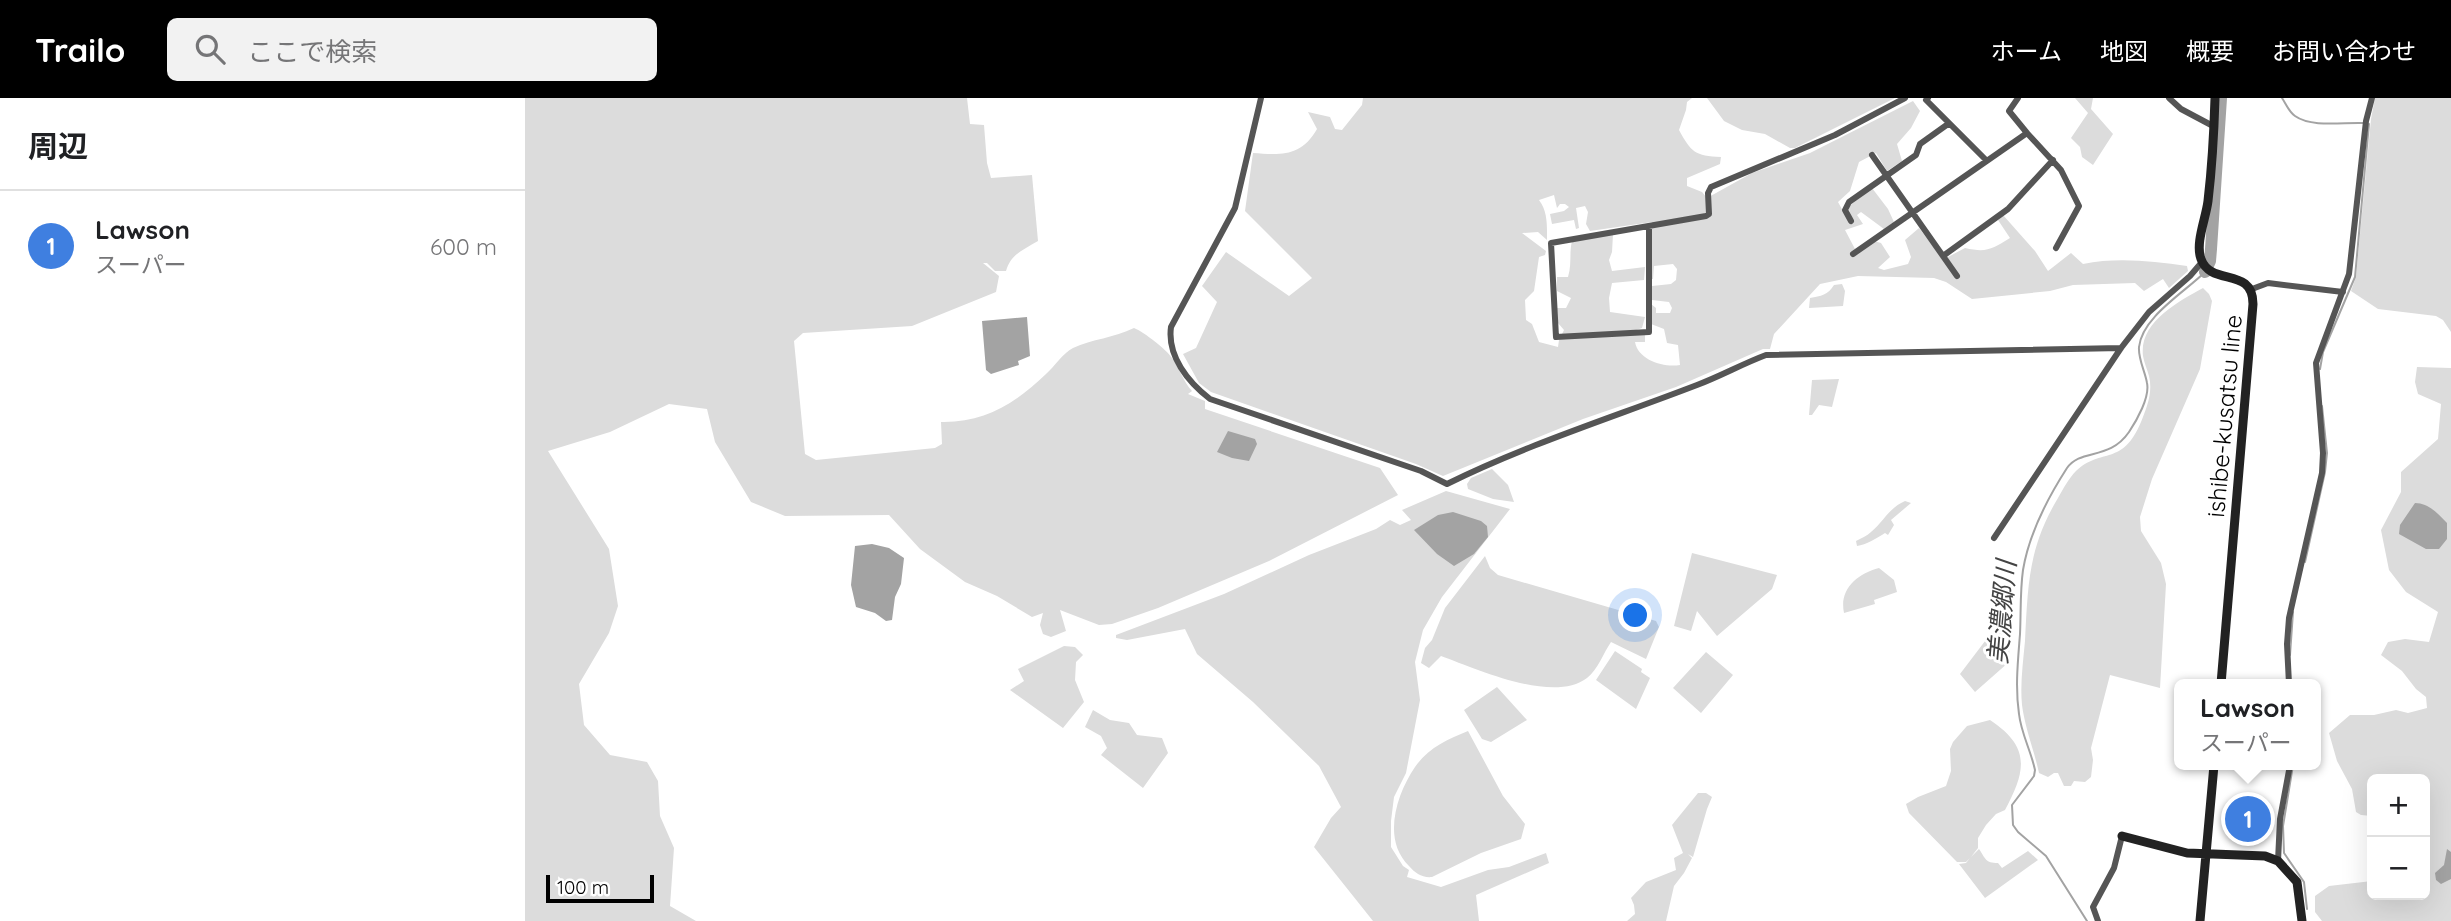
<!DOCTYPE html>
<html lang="ja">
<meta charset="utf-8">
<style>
:root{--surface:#fff;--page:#f2f2f2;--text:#202124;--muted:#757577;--line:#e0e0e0;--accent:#000}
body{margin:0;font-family:Quicksand,"Noto Sans JP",sans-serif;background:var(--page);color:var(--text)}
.controls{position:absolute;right:21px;bottom:21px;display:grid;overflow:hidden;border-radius:10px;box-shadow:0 7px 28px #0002}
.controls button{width:63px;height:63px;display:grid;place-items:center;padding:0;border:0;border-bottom:2px solid var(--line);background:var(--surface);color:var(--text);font:35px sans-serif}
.scale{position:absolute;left:21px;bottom:18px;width:108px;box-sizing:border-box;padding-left:7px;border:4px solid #000;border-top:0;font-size:19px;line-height:24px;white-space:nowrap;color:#000;-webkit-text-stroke:5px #fff;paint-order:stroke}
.you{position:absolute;left:1111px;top:518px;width:24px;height:24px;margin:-18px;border:5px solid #fff;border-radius:50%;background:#1a73e8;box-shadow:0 0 0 10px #1a73e833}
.badge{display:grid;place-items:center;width:46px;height:46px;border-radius:50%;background:var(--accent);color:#fff;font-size:23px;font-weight:700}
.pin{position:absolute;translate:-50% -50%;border:4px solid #fff;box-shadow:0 2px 7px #0006}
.popup{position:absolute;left:1649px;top:581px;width:147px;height:91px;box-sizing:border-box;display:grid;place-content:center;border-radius:10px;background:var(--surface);filter:drop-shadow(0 2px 5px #0005);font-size:23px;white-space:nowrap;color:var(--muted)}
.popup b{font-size:26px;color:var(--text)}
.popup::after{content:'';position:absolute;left:50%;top:100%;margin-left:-14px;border:14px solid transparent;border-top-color:var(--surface)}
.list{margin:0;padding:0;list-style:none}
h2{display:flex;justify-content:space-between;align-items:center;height:91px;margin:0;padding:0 28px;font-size:30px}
h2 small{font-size:23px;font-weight:400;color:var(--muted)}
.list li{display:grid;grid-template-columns:46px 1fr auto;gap:21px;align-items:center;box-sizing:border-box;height:112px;padding:0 28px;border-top:2px solid var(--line)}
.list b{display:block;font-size:26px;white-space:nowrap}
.list p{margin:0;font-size:23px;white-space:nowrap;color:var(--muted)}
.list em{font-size:23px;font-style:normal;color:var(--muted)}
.icon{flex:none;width:38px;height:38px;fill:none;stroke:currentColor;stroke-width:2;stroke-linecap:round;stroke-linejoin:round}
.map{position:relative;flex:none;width:1926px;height:823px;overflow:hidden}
header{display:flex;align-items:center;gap:42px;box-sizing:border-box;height:98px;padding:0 35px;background:var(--accent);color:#fff}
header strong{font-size:33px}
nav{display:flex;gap:38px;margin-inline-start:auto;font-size:24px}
.search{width:490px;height:63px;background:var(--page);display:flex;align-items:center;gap:18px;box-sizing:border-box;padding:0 24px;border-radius:10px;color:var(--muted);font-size:26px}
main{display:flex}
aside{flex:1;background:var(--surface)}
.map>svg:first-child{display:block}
.green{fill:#dcdcdc;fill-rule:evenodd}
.water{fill:#a3a3a3}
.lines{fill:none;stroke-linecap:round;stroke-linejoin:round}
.stream{stroke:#a3a3a3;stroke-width:2}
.river{stroke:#a3a3a3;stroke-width:12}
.street{stroke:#555;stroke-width:6}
.secondary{stroke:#222;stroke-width:9}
.labels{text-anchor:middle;stroke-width:6;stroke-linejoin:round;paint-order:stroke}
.street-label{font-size:24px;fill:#000;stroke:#fff}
.water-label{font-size:26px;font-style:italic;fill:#444;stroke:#fff}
</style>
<header>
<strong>Trailo</strong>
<div class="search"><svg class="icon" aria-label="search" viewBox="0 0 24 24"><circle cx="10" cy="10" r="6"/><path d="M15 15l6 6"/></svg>ここで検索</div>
<nav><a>ホーム</a><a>地図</a><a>概要</a><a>お問い合わせ</a></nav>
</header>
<main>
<aside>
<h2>周辺<small></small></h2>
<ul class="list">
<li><span class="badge" style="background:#3f7fe0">1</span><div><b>Lawson</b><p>スーパー</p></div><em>600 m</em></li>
</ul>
</aside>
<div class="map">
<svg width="1926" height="823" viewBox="0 0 1926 823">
<rect width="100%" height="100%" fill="#fff"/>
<path class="green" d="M0 0H442L445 26 459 27 462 65 466 80 507 77 513 143C498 152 486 156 481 173H470L462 165H458L474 178 471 194 387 228 278 235 269 243 280 356 291 362 410 350 417 346 416 324C459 325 491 305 521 276 529 269 538 255 548 250 567 241 589 240 609 230 619 234 642 252 647 260 655 271 658 283 667 293L663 296 680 303V311L855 370 873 397 744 463 633 510 587 526 574 527 535 512 541 533 526 539 518 536 515 527 518 515 507 519 472 498 440 484 395 451 364 417 260 418 226 404 190 344 182 311 144 306 85 334 23 353 84 451 93 508 84 535 54 586 59 627 85 657 122 664 133 683 135 718 149 750 145 808 171 823H0Z
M838 0H1167L1162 4 1161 12 1154 32C1166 54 1170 58 1196 59L1195 66 1162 80V88L1177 94 1182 100 1227 75 1285 55 1388 3 1395 13 1386 30 1372 46 1377 63 1362 73 1351 55 1334 64 1325 93 1313 104 1325 126 1328 123 1323 109 1347 90 1363 111 1369 124 1359 131 1336 114 1332 117 1338 126 1320 132 1330 151 1326 154 1349 143 1356 145 1365 159 1353 170 1359 172 1383 166 1386 159 1380 142 1394 130 1423 168V159L1440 150C1462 155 1467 151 1485 140L1473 122 1478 117 1510 153 1523 173 1546 155 1558 166C1592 159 1627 163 1662 168L1663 173 1644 190 1638 181 1619 193 1610 185 1548 187 1525 193 1447 201 1421 184 1409 180 1333 178 1295 186 1249 236 1245 251H1238L1151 289 1058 321 918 378 891 366 686 294 674 285 658 256 671 250 692 204 677 188 701 154 764 198 787 180 720 113 728 55C756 57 776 59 792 31L783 14 805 19 810 31 817 32 837 7ZM1029 97 1032 110 1035 106H1040L1044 109 1039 113 1025 116 1027 126 1049 122 1051 131 1054 130 1051 110 1060 108 1063 114 1061 126 1065 133 1127 124 1125 181H1128L1129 168 1148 166 1152 171 1151 182 1146 186 1127 188V202L1144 204 1147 210 1145 215H1131V210L1126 206V226L1139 231 1142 245 1153 247 1155 267C1139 270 1113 262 1110 244H1120V237L1108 233 1117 230 1120 219 1085 214 1084 200 1087 185 1119 182 1120 169 1087 173 1084 162 1087 154 1088 136 1047 143C1044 155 1047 166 1043 179H1032V193L1046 200 1041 210H1032L1033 225 1039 232 1034 242 1033 249 1014 244 1007 226 1001 222 1000 202 1009 193 1014 159 1020 157 1021 153 997 135 1013 134 1022 142C1022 128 1023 114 1014 102Z
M1182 0H1370L1270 50H1265L1240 36 1217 32 1199 23Z
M1550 0H1568L1566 11 1588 36 1568 67 1557 59 1555 49 1546 40 1563 15Z
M1850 0H1926V234L1918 222 1911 218 1853 211 1826 193 1831 179 1846 21Z
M1317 186 1320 193 1318 208 1284 210 1285 200C1296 198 1303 197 1309 187Z
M1678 190 1684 196 1687 203 1675 271 1627 381 1615 419 1616 433 1636 465 1641 486 1635 590 1585 577 1566 650 1568 662 1566 679 1560 684 1549 683 1546 688H1539L1533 675H1529L1523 679 1514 675C1509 652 1500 630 1497 607 1495 586 1498 565 1500 543 1503 487 1503 450 1533 400 1538 391 1544 380 1551 373 1577 349 1597 369 1616 324 1622 309 1628 294 1624 278 1622 271 1619 264 1618 258 1614 224 1653 204 1678 190Z
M1892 269 1926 270V823H1797L1790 814V798L1804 788 1847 783V797H1900V759L1902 752 1900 739V681H1847V718L1836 717 1831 714 1827 691 1812 663 1804 635 1825 617H1849L1871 612 1883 615 1902 610 1901 599 1891 591 1877 573 1856 557 1863 544 1880 541 1904 544 1913 514 1881 494 1864 472 1856 432 1876 394V374L1913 341 1916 306 1893 296 1890 284Z
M1314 281 1307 309 1294 307 1287 317H1284L1287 282Z
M967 371 983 387 989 404 968 401 943 391 942 386 946 380Z
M921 393 985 411 917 499 898 532 890 564 895 602 881 675 869 699 866 723V749L878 768 884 772 882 779 916 789 963 772 984 769 1021 755 1024 765 951 797 954 823H848L789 749 806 720 816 709 794 668 728 604 672 556 660 531 602 542 591 540V537L699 496 784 457 851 431 865 422 875 427 886 422 877 412Z
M1380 403 1386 405 1366 422 1369 427 1363 437 1360 435C1352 440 1341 447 1332 448L1331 443C1336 440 1342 438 1346 434 1359 423 1364 410 1380 403Z
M1167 455 1252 477 1247 491 1192 538 1172 513 1166 533 1149 528Z
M960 458 965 470 973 477 1131 523 1134 529 1121 561 1086 544C1079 554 1072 573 1062 580 1028 606 952 571 916 558L904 570 896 565 900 550 907 542 920 510Z
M1354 470 1369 482 1372 494 1349 502 1350 506 1319 515C1314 491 1332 476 1354 470Z
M1478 524 1485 528 1484 564 1450 594 1435 576 1473 526Z
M539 548 550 549 558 557 551 564 550 582 559 604 538 630 485 592 499 583 493 571Z
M1090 553 1117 571 1116 574 1125 580 1111 611 1071 582Z
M1181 554 1208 577 1176 615 1148 590Z
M972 589 1002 622 966 644 957 641 939 612Z
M568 612 585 622 604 625 612 637 637 640 643 655 618 690 576 657 582 650 576 638 560 629Z
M1465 622C1506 649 1501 673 1480 712L1471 716 1461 727 1453 740V750L1446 759 1454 751C1461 761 1460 765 1473 765L1477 770 1503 753 1513 762 1460 800 1434 766 1441 765 1445 760 1441 764H1432L1384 715 1381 706 1393 699 1421 688 1426 673 1425 651 1428 644 1442 628Z
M943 633 978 698 1000 726 996 741 956 755 907 779C897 780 890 775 884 768 857 742 871 697 890 669 903 650 923 641 943 633Z
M1173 695H1181L1187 699 1182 711 1168 759 1163 756 1167 760 1159 775 1149 788 1141 823H1102L1110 816 1109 807 1106 800 1121 784 1151 772 1149 760 1158 755 1147 727Z"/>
<path class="water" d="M502 219 505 258 493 263 494 267 466 276 461 272 457 223Z
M703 333 730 341 732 346 724 363 707 360 692 354Z
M1890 405C1904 405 1913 416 1922 425V441L1914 451H1901L1874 436 1875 427Z
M928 414 956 423 962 428 963 439 949 456 929 468 912 456 889 432 913 417Z
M347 446 364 450 379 460 376 486 370 499 367 522 361 523 350 515 331 509 326 487 330 448Z
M1922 751 1926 754V781L1916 786 1911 782 1910 775 1919 767Z"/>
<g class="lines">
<path class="stream" d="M1757 0C1761 6 1764 14 1770 18 1787 30 1819 24 1838 25
M1795 271 1798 254 1830 179 1844 26
M1780 464 1800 374 1802 355 1797 308
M1765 557 1768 514
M1768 667 1758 728 1759 755 1779 784 1782 811
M1562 823 1521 758 1493 734 1488 727 1487 707 1509 678 1510 672C1506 653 1496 635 1494 616 1490 589 1493 562 1495 536 1496 515 1495 493 1498 472 1504 436 1522 401 1542 370 1556 350 1584 363 1604 334 1612 322 1625 299 1622 285 1620 273 1613 261 1614 249 1617 219 1660 194 1680 174"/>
<path class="river" d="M1680 174 1685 163 1686 151 1696 0"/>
<path class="street" d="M736 0 710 110 646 229C642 258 663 284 685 301L896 373 922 386C1003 346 1089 319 1172 287 1196 278 1217 266 1241 257L1596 250
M1403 0 1401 2 1461 62
M1644 0 1656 11 1688 28
M1502 35 1536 72 1554 108 1531 150
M1347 57 1432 178
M1326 123 1320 112 1324 104 1391 57 1395 46 1423 26
M1124 128V234L1031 239 1026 145 1181 118 1184 116 1183 95 1186 89 1310 37 1380 0
M1328 156 1502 35 1484 13 1493 0
M1418 158 1483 111 1528 62
M1727 191 1743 185 1818 194
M1469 440 1596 250 1624 214 1665 178 1677 164
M1764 586 1762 546 1764 520 1797 375 1798 355 1791 265 1824 176 1841 23 1847 0
M1753 763 1755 721 1765 667
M1573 823 1568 809 1589 770 1597 738"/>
<path class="secondary" d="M1690 0C1689 34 1687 69 1683 103 1681 120 1670 145 1676 161 1686 189 1728 168 1728 206L1696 586
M1597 738 1662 755 1740 758 1753 763 1772 784 1777 823
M1675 823 1689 667"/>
</g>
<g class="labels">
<g class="street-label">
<text transform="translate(1700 318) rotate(-85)" y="8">ishibe-kusatsu line</text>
</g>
<g class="water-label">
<text transform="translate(1477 514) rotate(-85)" y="9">美濃郷川</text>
</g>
</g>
</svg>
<div class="controls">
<button>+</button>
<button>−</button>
</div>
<div class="scale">100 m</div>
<div class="you"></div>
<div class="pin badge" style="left:1723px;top:721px;background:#3f7fe0">1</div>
<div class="popup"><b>Lawson</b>スーパー</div>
</div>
</main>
